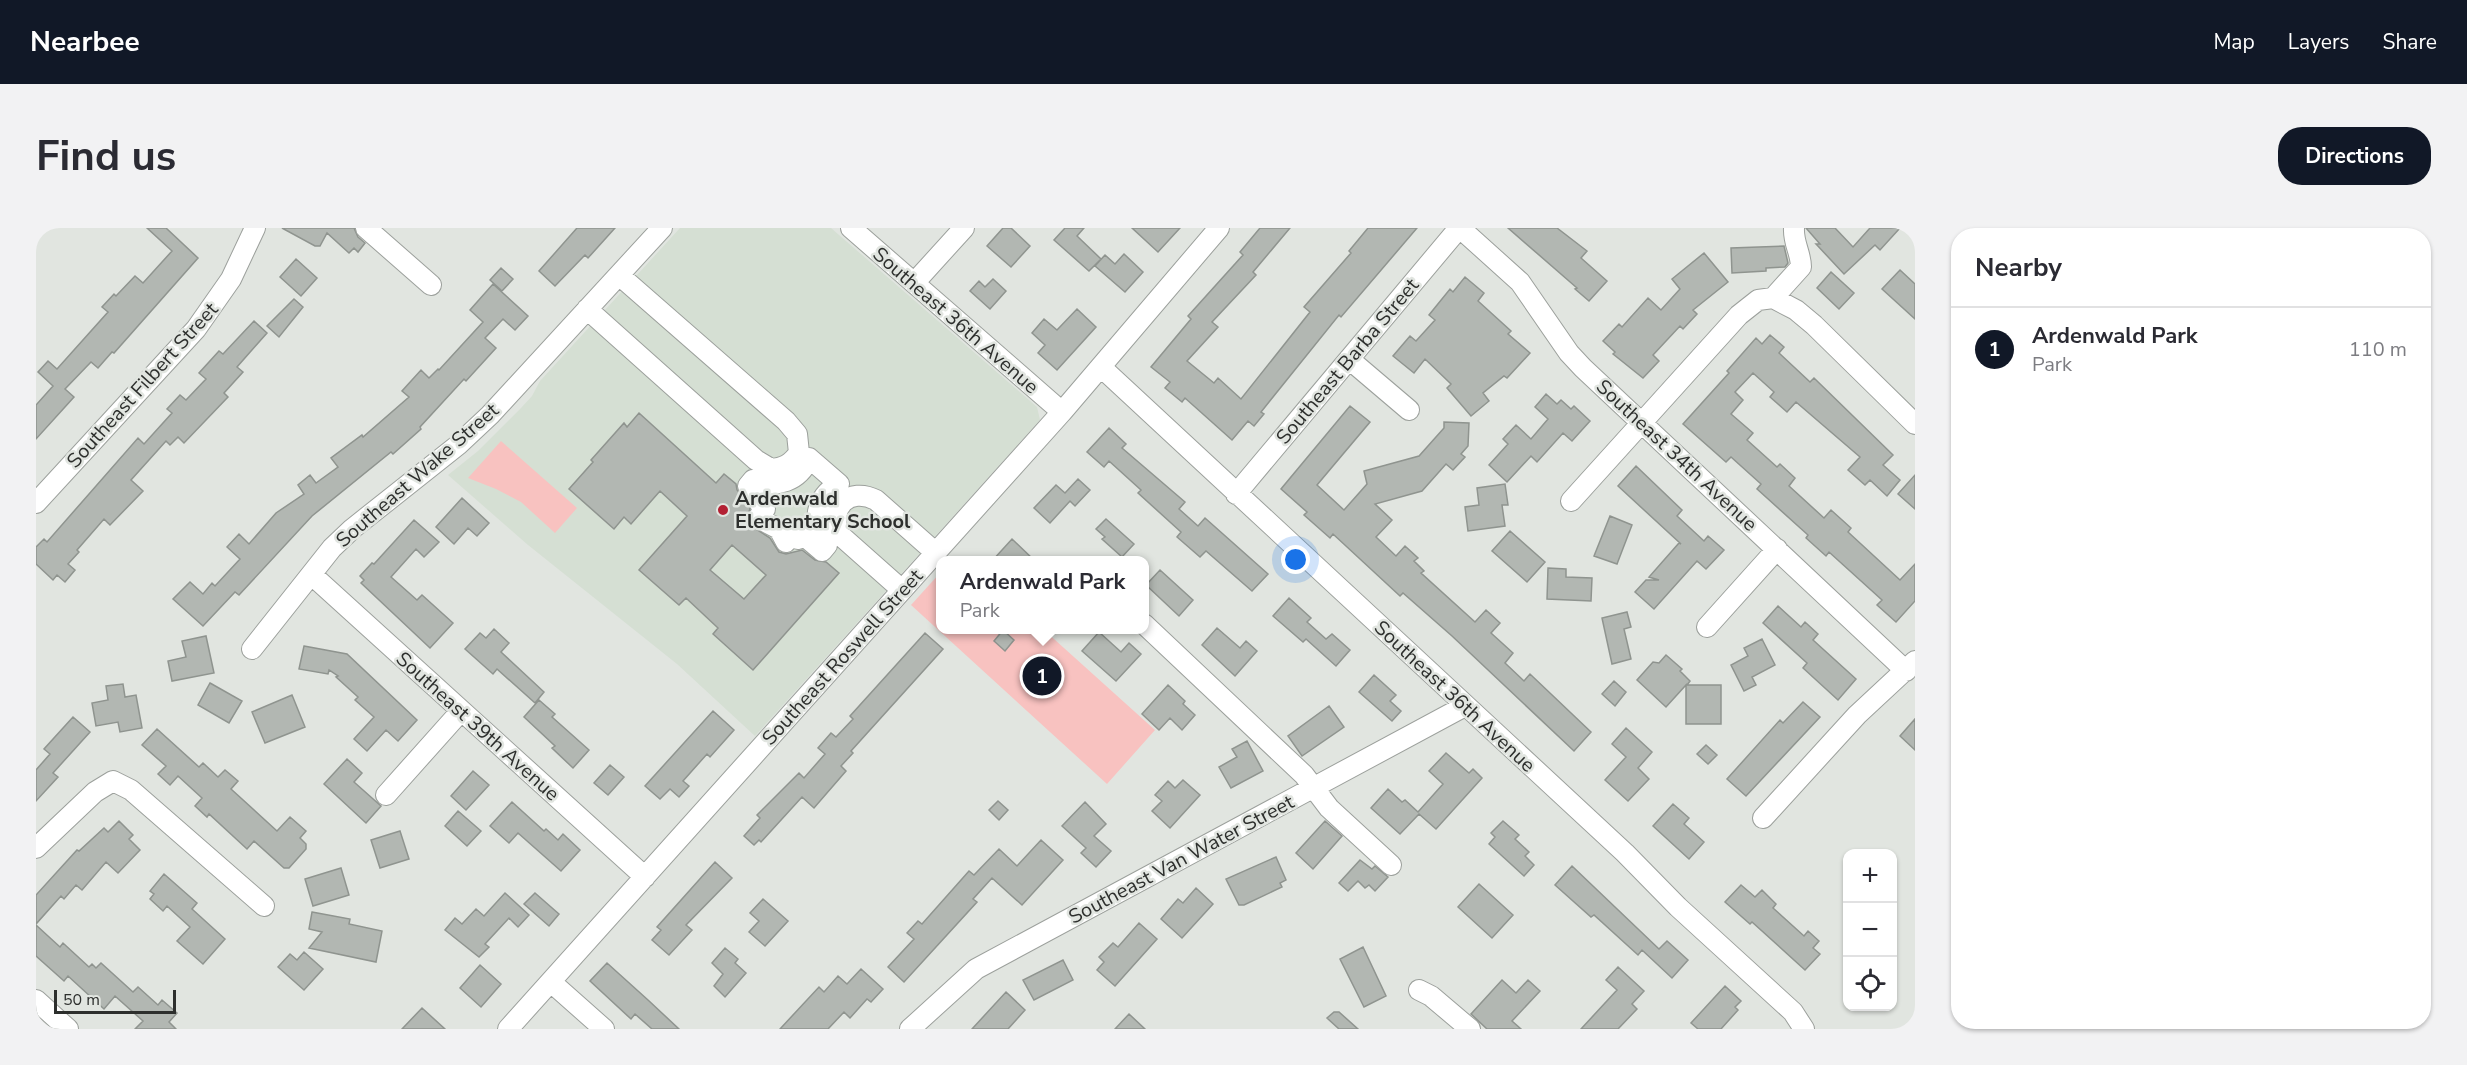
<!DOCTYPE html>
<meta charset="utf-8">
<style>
:root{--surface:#fff;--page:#f2f2f3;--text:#2b2b33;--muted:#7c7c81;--line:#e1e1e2;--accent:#111827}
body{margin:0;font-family:"Nunito Sans",sans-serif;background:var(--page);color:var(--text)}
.controls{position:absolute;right:18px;bottom:18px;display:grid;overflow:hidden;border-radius:12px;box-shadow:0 2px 4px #0004}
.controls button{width:54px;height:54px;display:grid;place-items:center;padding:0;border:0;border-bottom:2px solid var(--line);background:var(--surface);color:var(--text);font:30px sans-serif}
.scale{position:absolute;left:18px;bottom:15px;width:122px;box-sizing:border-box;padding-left:6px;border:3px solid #2d2f2d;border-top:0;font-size:16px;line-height:21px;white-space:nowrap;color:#2d2f2d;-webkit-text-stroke:4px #e1e5e0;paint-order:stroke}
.you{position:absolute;left:1260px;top:332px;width:21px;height:21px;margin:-15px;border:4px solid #fff;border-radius:50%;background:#1a73e8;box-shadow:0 0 0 9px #1a73e833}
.badge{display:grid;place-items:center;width:39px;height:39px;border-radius:50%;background:var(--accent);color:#fff;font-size:20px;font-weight:700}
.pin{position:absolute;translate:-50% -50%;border:3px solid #fff;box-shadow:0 2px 6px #0006}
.popup{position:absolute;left:900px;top:328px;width:213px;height:78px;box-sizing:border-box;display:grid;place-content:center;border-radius:12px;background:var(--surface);filter:drop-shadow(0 2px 4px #0005);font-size:20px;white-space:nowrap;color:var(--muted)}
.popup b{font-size:22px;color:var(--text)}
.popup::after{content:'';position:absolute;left:50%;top:100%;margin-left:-12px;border:12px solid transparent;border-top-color:var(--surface)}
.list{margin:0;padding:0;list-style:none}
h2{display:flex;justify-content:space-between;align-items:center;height:78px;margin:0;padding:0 24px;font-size:26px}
h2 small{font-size:20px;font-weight:400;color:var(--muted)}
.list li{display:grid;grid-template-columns:39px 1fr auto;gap:18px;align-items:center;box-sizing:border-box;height:84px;padding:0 24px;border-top:2px solid var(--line)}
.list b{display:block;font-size:22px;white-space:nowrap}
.list p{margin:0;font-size:20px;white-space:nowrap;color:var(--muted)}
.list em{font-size:20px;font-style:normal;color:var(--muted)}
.icon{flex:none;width:33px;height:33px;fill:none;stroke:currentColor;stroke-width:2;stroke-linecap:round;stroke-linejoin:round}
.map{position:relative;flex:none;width:1879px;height:801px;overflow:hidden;border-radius:24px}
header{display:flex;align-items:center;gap:36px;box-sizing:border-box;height:84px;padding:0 30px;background:var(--accent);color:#fff}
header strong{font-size:28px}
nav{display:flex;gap:33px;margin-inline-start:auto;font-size:21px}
.intro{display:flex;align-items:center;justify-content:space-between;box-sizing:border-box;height:144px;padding:0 36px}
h1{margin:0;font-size:42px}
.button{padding:15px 27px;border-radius:24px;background:var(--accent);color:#fff;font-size:21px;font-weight:700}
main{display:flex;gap:36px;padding:0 36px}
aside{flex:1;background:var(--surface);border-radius:24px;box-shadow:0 2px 4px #0004}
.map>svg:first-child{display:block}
.built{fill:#d5dfd3}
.green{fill:#f8c2c0}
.building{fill:#b2b7b2;stroke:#8f948f;stroke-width:1.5;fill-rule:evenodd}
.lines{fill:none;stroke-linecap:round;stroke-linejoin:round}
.minor-casing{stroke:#9ca09c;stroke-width:22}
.minor{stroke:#fff;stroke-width:20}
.poi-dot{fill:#b32033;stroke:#e1e5e0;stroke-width:2}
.labels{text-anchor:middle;stroke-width:5;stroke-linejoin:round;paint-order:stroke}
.street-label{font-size:20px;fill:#2d2f2d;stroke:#e1e5e0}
.poi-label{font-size:20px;font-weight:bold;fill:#2d2f2d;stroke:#e1e5e0;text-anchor:start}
</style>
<header>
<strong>Nearbee</strong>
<nav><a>Map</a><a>Layers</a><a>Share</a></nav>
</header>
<div class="intro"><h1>Find us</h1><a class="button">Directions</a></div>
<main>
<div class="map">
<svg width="1879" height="801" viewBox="0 0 1879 801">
<rect width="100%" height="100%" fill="#e1e5e0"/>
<path class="built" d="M644 0H795L1001 179 1004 192 719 508 641 436 492 317 412 247 442 223 485 180 496 168 504 153Z"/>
<path class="green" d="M465 213 541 280 519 305 485 274 460 261 432 250Z
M904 345V402H1008L1119 502 1071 556 875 377Z"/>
<path class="building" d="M111 0H130L162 30 78 125 76 124 62 140 55 134 29 161 38 169 0 211V177L17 158 2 144 12 133 21 141 72 84 66 79 78 66 80 68 99 48 107 55 136 23Z
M246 0H318L322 9 329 15 322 24 318 20 313 25 291 5 284 18H279Z
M541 0H579L552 30 549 27 519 58 503 43Z
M967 0H975L994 18 975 39 951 18Z
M1029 0H1048L1041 8 1065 31 1053 43 1018 12Z
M1096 0H1144L1122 24Z
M1224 0H1254L1217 44 1220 47 1176 94 1182 99 1151 133 1178 155 1182 150 1205 171 1274 84 1268 79 1315 25 1313 23 1332 0H1381L1305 89 1303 87 1225 184 1228 186 1218 198 1212 193 1196 212 1149 170 1146 174 1129 160 1134 154 1115 139 1155 91 1152 88 1207 27 1204 24Z
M1472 0H1521L1551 23 1545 30 1571 53 1553 73 1539 61 1541 60Z
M1770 0H1799L1817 19 1834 0H1864L1844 22 1839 17 1808 46 1780 16H1784Z
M1748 18 1752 35 1749 39 1730 40V43L1696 45 1695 20Z
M1668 25 1692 54 1657 82 1661 86 1647 101 1644 98 1617 127 1623 133 1607 150 1577 126 1579 124 1567 113 1583 96 1586 99 1612 70 1625 82 1644 61 1636 51Z
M1088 26 1107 44 1089 64 1059 38 1069 27 1079 36Z
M260 31 281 50 265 68 244 49Z
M465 40 477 51 466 63 454 52Z
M1864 42 1879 56V91L1846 61Z
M1795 44 1818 65 1803 81 1781 60Z
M1429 49 1448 65 1442 73 1475 103 1472 106 1494 125 1471 150 1468 148 1447 165 1453 173 1435 188 1411 160 1415 156 1389 131 1378 145 1357 128 1374 108 1380 113 1399 92 1393 87 1414 61 1417 64Z
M957 51 970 63 954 81 934 63 943 53 949 59Z
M457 56 492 88 479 102 467 91 449 110 460 120 430 153 428 151 384 199 385 201 357 226 355 224 276 288 203 367 199 364 167 398 137 371 154 354 167 366 176 355 179 358 204 331 191 319 203 306 213 316 240 285 268 266 262 257 274 247 280 255 302 239 295 230 326 207 327 209 373 169 366 163 385 142 393 150 402 141 403 142 447 94 434 82Z
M258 71 267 79 243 109 231 98Z
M1041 81 1060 99 1021 142 1002 125 1009 117 996 105 1008 91 1021 102Z
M218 93 231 105 201 139 207 144 188 165 192 169 148 215 142 209 134 217 130 213 95 252 107 263 74 297 68 291 41 322 43 324 32 336 39 342 29 354 21 347 17 352 0 336V319L8 311 11 314 102 210 108 216 136 185 131 181 144 167 150 172 170 151 163 145 183 123 187 126Z
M1734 107 1748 119 1743 125 1774 154 1778 150 1857 227 1847 237 1864 252 1851 268 1834 252 1829 257 1812 242 1824 229 1760 174 1751 184 1734 169 1738 164 1717 145 1699 164 1707 172 1695 186 1717 205 1711 212 1741 239 1744 236 1759 250 1753 258 1788 290 1795 282 1815 300 1812 304 1864 352 1879 336V373L1860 394 1841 377 1846 372 1793 324 1790 328 1770 310 1772 307 1721 261 1725 256 1695 229 1690 234 1647 196 1693 145 1691 143 1720 110 1726 116Z
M1510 166 1521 176 1525 172 1535 181 1538 178 1554 193 1536 213 1527 205 1501 234 1495 228 1471 254 1453 237 1472 216 1467 211 1480 197 1495 211 1512 191 1499 179Z
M1314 178 1334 194 1281 257 1308 282 1331 256 1328 243 1383 228 1408 200V194L1433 195 1432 218 1425 226 1429 229 1417 242 1410 236 1386 263 1339 276 1356 292 1340 309 1360 328 1369 318 1382 330 1378 333 1388 343 1385 345 1439 394 1450 382 1464 395 1455 405 1477 425 1469 435 1488 453 1494 446 1555 504 1538 523 1416 408 1367 365 1364 368 1297 306 1294 310 1268 287 1271 284 1245 261Z
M603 185 680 255 688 246 700 256 701 262 712 274 714 281 710 290 712 296 734 310 743 324 750 326 766 322 779 332 790 334 803 345 717 442 677 406 682 400 650 370 643 377 603 342 651 288 624 263 595 296 588 289 578 301 533 261 557 234 555 232 588 195 591 199ZM696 317 730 347 708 371 674 342Z
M1073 200 1090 216 1086 220 1149 274 1143 281 1162 298 1169 290 1232 346 1216 363 1170 323 1164 329 1141 309 1145 304 1102 265 1105 262 1073 233 1068 239 1051 224Z
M1600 238 1646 282 1641 288 1668 313 1672 308 1688 322 1670 341 1661 333 1618 381 1599 364 1610 352H1623L1613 349 1643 315 1645 316 1582 258Z
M1879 247V281L1862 266Z
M1042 251 1054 262 1039 278 1034 273 1014 295 998 280 1020 257 1029 265Z
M1469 256 1472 277H1466L1469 298 1432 303 1429 279 1443 277 1441 260Z
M426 270 453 295 441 308 432 300 418 316 400 299Z
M1574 288 1596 297 1581 336 1558 328Z
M1070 291 1098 316 1086 329 1066 311 1069 309 1060 301Z
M378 292 403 314 388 329 380 321 355 349 381 372 386 367 417 395 394 420 325 355 328 352 324 348 336 335 338 336Z
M1474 303 1509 334 1491 354 1456 323Z
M976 311 999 333H956Z
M1512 340 1530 341V349L1556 350 1555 373 1511 371Z
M1124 342 1157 372 1143 388 1110 357Z
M1253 370 1275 390 1271 394 1290 411 1296 406 1314 422 1300 438 1270 411 1267 414 1237 388Z
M1742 378 1765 399 1769 394 1782 406 1777 412 1820 451 1802 472 1767 440 1771 435 1727 395Z
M1591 384 1595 399 1588 401 1595 431 1576 436 1566 390Z
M1181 400 1204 420 1210 413 1221 423 1199 448 1166 417Z
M458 401 473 415 465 424 508 464 499 475 461 441 457 446 429 421 444 405 450 410Z
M967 402 978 412 969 423 958 413Z
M1063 404 1085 424 1093 415 1105 426 1080 453 1046 423Z
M889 405 907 421 815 523 817 525 805 538 810 543 778 580 766 569 725 614 723 612 718 617 708 608 724 590 721 587 763 545 768 550 789 526 782 520 795 505 800 509 817 491 814 488Z
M170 408 178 445 136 453 132 433 150 429 146 413Z
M1726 411 1739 437 1716 449 1720 457 1708 463 1695 437 1712 428 1708 420Z
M268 418 311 426 381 492 362 513 350 502 331 523 318 511 338 489 319 472 322 469 300 449 302 448 293 442 292 446 263 441Z
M1630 427 1646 441 1644 443 1654 453 1651 457H1685V496H1650V457L1630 479 1601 452 1617 434 1623 435Z
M1338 447 1360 467 1354 473 1365 483 1356 493 1323 464Z
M1578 453 1590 464 1579 478 1566 466Z
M174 455 206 473 193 495 162 477Z
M87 456 89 469 100 467 106 500 84 504 82 494 60 498 56 475 72 472 70 458Z
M1132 457 1149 473 1147 476 1159 487 1146 502 1134 490 1123 502 1106 486Z
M256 467 269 499 229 515 216 484Z
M503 472 519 486 516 489 553 522 537 540 516 520 519 518 488 489Z
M1767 474 1784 489 1710 568 1691 551 1744 492 1747 495Z
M1293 478 1308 499 1266 528 1252 508Z
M677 483 698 502 674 529 671 526 647 553 653 558 643 569 634 561 624 571 609 558Z
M37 489 54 504 17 545 22 549 0 573V542L14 526 8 521Z
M1879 491V522L1864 508Z
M1590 500 1616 524 1602 540 1613 551 1592 573 1569 552 1590 529 1576 516Z
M121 501 163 539 167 535 182 549 189 542 202 553 195 561 241 603 254 589 270 603 264 610 270 616V621L253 640H248L218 613 211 621 173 586 171 589 159 578 166 570 142 548 134 557 122 546 130 538 106 517Z
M1211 513 1227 543 1195 560 1183 539 1201 529 1196 521Z
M1670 517 1681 527 1672 536 1661 526Z
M1410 525 1433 545 1437 541 1446 550 1400 601 1383 586 1364 606 1335 580 1352 561 1366 574 1369 572 1382 584 1407 556 1393 543Z
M311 531 326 545 318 554 345 578 330 595 288 556Z
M574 537 588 549 572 567 558 555Z
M437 543 453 557 430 582 415 568Z
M1147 552 1164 567 1134 600 1116 583 1126 573 1119 567 1132 553 1139 560Z
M962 573 972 582 963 592 953 582Z
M476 574 508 603 510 601 522 612 527 606 544 622 525 643 482 605 473 615 454 598Z
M1049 574 1070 596 1058 608 1075 623 1060 639 1045 625 1050 620 1026 598Z
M1637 576 1653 590 1648 596 1668 614 1653 631 1617 598Z
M422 583 445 603 431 618 409 598Z
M83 593 97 607 93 611 104 622 82 645 70 634 46 662 40 657 28 671 25 668 0 696V667L41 622 43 623 68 600 72 604Z
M1289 593 1306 608 1277 641 1260 625Z
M1467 593 1483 607 1479 611 1493 624 1489 628 1498 637 1488 648 1453 616 1459 609 1455 605Z
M364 603 373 631 344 640 335 612Z
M1005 612 1027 632 986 677 956 650 937 671 941 674 868 754 852 739 878 711 871 705 882 693 886 696 933 643 938 647 963 621 981 638Z
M1240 629 1250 652 1244 655 1246 659 1208 677H1203L1190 651Z
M1324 632 1336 641 1339 638 1352 649 1339 663 1333 657 1329 660 1322 653 1312 663 1303 655Z
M679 634 696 650 650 697 656 702 633 727 616 712 625 702 621 699Z
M1536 638 1623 721 1631 713 1652 732 1636 750 1606 722 1602 727 1558 687 1555 689 1519 657Z
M305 640 313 667 277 678 269 651Z
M128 646 161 675 156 681 189 711 167 736 141 713 154 699 131 678 127 683 114 671 118 666 114 663Z
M1443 656 1477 687 1456 710 1422 679Z
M1705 657 1719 669 1726 662 1740 676 1737 680 1768 708 1772 703 1783 713 1777 720 1784 726 1769 742 1716 694 1714 696 1689 674Z
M1160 660 1177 676 1146 710 1125 691 1142 671 1147 675Z
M469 665 493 687 482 699 473 690 449 716 453 719 443 729 409 702 419 690 426 696 440 681 448 688Z
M499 665 523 686 513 698 488 676Z
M727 671 752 693 729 718 713 704 723 693 714 685Z
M276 684 314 691 313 696 346 703 340 734 273 720 286 704 273 701Z
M1103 695 1121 711 1079 758 1061 742 1068 734 1063 729 1077 715 1082 719Z
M0 697 24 719 27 715 53 739 56 736 60 740 65 735 97 764 102 759 122 777 126 772 141 785 133 794 140 801H99L107 793 79 768 68 781 32 748 28 753 0 728Z
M1327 719 1350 768 1328 779 1304 731Z
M689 720 702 731 699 735 710 745 689 769 678 758 687 746 676 735Z
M268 724 287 741 268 762 242 739 254 726 261 732Z
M1027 732 1037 752 998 772 987 752Z
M571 735 612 772 643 801H616L599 786 595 791 554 753Z
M444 737 465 756 445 779 424 760Z
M1582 739 1608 763 1596 776 1601 781 1582 801H1545L1581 762 1570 752Z
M825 741 847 761 835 774 831 771 814 790 808 784 792 801H744L783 759 788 764 802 748 811 756Z
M1466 752 1480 765 1492 752 1504 763 1476 793 1485 801H1451L1435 786Z
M1689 758 1705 773 1699 779 1702 782 1685 801H1662L1655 795Z
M970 764 989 782 972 801H936Z
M386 780 409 801H366Z
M1298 784H1303L1322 801H1303L1291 790Z
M1093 786 1109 801H1079Z"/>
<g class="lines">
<defs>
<path id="minor" d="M330 0 395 57
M815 0 1026 184
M1424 0 1484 54 1533 125 1547 140 1870 443
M879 54 928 0
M1737 70 1760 82 1778 97 1879 196
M1737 70 1765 39C1765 25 1757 15 1758 0
M551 81 720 232 735 241C748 240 755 236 763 225L761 206 750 193 583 47
M1313 131 1373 182
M1065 139 1589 625 1642 679 1757 784 1768 801
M773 230 803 256C779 269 775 296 791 317L786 323 766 306 762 311 756 306 750 314 743 301 722 290 729 281 724 276 728 272 712 258 717 252C741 260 763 254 773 230Z
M1200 266 1423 0
M1535 273 1703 87 1722 72 1737 70
M0 275 160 101 195 51 219 0
M276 347 609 649
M866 362 804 307C791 280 813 258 840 272L900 325
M1108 396 1268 547 1293 580 1355 637
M1671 399 1741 321
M216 421 296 320 316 301 422 217 454 187 626 0
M350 567 425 483
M1727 590 1821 487 1879 433
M0 620 59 564 77 553 95 562 228 678
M515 754 568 801
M1383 762 1395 768 1434 801
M0 772 32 801
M472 801 1026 184 1183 0
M874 801 940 741 1429 478"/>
</defs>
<use href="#minor" class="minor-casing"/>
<use href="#minor" class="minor"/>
</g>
<circle class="poi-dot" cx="687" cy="282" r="6"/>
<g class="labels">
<g class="street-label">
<text transform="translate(920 92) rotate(41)" y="7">Southeast 36th Avenue</text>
<text transform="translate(1311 133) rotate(-50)" y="7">Southeast Barba Street</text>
<text transform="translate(106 157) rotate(-48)" y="7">Southeast Filbert Street</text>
<text transform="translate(1641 227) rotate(43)" y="7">Southeast 34th Avenue</text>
<text transform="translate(381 247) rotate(-41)" y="7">Southeast Wake Street</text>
<text transform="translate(806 429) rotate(-48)" y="7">Southeast Roswell Street</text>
<text transform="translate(1419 468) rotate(43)" y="7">Southeast 36th Avenue</text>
<text transform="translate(442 498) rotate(42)" y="7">Southeast 39th Avenue</text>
<text transform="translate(1145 631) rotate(-28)" y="7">Southeast Van Water Street</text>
</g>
<g class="poi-label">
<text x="699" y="277">Ardenwald<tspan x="699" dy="23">Elementary School</tspan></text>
</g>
</g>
</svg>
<div class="controls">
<button>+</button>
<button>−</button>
<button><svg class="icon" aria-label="locate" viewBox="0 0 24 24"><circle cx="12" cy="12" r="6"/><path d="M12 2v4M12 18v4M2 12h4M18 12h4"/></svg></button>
</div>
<div class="scale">50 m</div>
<div class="you"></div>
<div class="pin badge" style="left:1006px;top:448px">1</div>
<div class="popup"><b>Ardenwald Park</b>Park</div>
</div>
<aside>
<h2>Nearby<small></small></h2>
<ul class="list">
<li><span class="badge">1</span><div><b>Ardenwald Park</b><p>Park</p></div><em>110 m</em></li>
</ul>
</aside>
</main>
